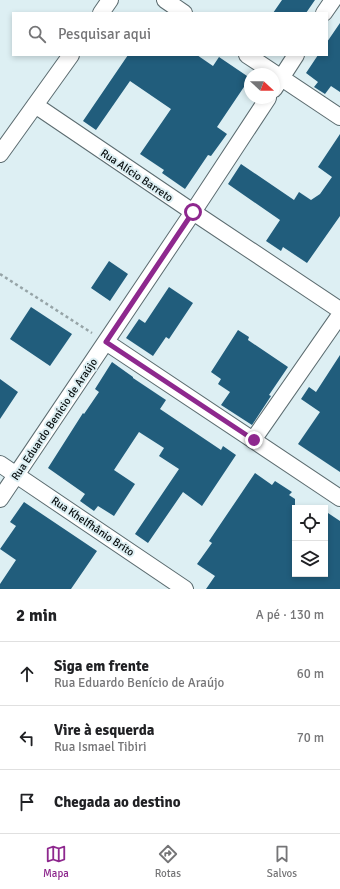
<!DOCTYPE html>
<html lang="pt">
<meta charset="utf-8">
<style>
:root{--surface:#fff;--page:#f6f6f6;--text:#202124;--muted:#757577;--line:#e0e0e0;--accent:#8e288e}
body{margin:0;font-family:Signika,sans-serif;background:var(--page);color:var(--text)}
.controls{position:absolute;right:12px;bottom:12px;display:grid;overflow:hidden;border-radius:0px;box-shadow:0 2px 6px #0003}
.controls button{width:36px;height:36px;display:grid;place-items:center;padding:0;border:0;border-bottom:1px solid var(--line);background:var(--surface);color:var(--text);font:20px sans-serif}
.compass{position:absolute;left:244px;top:68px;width:36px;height:36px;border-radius:50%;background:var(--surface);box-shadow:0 2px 6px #0003;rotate:111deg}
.stop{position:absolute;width:12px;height:12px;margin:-9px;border:3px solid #8e288e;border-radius:50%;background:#fff}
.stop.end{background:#8e288e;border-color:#fff;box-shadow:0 1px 4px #0008}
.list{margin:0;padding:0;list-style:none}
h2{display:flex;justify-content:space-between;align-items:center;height:52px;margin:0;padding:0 16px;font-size:17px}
h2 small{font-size:13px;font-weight:400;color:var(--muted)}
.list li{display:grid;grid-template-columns:26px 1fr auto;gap:12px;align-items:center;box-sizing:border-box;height:64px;padding:0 16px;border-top:1px solid var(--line)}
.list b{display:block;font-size:15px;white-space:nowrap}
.list p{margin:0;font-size:13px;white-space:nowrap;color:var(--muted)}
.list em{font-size:13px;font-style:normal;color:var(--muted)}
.icon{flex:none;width:22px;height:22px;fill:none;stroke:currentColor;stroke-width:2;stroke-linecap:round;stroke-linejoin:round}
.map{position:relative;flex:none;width:340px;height:589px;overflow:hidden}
.search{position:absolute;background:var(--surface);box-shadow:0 2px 6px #0003;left:12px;right:12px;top:12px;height:44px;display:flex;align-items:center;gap:10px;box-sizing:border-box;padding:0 14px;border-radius:0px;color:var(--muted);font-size:15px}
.sheet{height:244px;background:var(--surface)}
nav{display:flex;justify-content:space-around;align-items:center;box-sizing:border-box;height:56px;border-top:1px solid var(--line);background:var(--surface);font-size:11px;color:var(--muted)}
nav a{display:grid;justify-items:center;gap:2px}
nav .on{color:var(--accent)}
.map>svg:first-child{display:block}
.building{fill:#215d7c}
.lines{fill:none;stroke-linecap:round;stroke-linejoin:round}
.minor-casing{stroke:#5c6c70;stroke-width:18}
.path{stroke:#96a4a7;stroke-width:2.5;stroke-dasharray:3 3;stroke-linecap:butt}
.minor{stroke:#fff;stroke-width:16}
.route{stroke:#8e288e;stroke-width:5}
.labels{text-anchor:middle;stroke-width:4;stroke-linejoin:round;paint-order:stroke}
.street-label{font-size:11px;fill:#070d0e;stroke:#ddeff3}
</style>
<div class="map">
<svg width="340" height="589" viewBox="0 0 340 589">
<rect width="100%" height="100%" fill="#ddeff3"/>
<path class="building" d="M282 0H315L306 13H273Z
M340 23V92L331 86 325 94 314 87 318 82 306 73 318 55H327V42Z
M128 55H197L213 66 219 57 250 78 217 127 227 134 211 156 208 155 185 189 162 173 164 170 140 154 171 109 130 81 96 130 83 121Z
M340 134V216L307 263 283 247 281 251 266 241 280 220 228 184 241 164 294 200 299 192 311 200 320 194 332 177 318 167Z
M109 261 128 274 110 301 91 288Z
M169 287 193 303 169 339 166 337 153 356 126 338 139 319 145 323Z
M31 307 72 334 50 366 10 339Z
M238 330 249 337 248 340 288 367 269 395 271 396 252 425 221 405 230 392 218 384 221 379 211 372Z
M340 355V472L298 444 320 412 301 399 309 387 316 392Z
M112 362 133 377V378L166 400 160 409 221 450 223 446 236 455 202 506 183 492 148 543 135 534 179 469 159 456 164 448 139 432 114 470 135 484 114 516 98 506 94 511 80 501 85 494 48 468 83 413 84 414 99 392 95 389Z
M0 379 18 392 0 419Z
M255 473 272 485 275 481 292 492 289 495 295 499V574H325V511L340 521V589H206L215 576 197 564 212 543 209 541Z
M24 502 97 551 71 589H0V584L16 560 0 549 16 526 10 522Z"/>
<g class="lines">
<defs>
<path id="minor" d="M165 0 184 13
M101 13 110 0
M324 13 333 0
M247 55 340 117
M274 89 296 55
M35 105 193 212 340 310
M0 154 71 55
M106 342 340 498
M253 440 340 315
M0 464 185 589
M0 499 193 212 268 98"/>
</defs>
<use href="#minor" class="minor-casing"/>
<path class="path" d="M0 274 92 333"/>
<use href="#minor" class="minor"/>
</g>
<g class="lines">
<path class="route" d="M193 212 106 342 254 440"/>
</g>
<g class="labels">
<g class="street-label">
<text transform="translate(137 175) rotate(34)" y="4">Rua Alício Barreto</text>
<text transform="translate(54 419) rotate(-56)" y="4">Rua Eduardo Benício de Araújo</text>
<text transform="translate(93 526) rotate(34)" y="4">Rua Khelfhânio Brito</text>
</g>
</g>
</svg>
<div class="controls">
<button><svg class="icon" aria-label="locate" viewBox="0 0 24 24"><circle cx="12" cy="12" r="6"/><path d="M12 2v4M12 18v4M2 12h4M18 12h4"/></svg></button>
<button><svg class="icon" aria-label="layers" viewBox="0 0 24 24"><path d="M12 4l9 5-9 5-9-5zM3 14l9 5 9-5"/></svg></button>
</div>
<svg class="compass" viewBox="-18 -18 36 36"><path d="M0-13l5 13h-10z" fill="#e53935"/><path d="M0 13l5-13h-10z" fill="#757577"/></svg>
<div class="stop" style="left:193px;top:212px"></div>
<div class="stop end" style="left:254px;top:440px"></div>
<div class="search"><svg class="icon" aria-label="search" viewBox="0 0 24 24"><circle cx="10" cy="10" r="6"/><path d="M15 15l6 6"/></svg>Pesquisar aqui</div>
</div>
<section class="sheet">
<h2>2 min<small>A pé · 130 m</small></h2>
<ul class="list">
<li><svg class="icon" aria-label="ahead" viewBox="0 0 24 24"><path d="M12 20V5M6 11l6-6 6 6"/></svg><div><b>Siga em frente</b><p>Rua Eduardo Benício de Araújo</p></div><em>60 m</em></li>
<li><svg class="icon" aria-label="left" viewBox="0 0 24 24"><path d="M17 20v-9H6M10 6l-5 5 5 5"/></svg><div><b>Vire à esquerda</b><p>Rua Ismael Tibiri</p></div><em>70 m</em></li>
<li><svg class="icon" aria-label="arrive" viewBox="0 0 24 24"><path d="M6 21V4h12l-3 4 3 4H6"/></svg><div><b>Chegada ao destino</b></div></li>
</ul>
</section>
<nav>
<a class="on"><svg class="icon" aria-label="map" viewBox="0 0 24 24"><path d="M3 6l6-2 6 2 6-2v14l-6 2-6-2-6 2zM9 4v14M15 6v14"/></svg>Mapa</a>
<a><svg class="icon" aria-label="directions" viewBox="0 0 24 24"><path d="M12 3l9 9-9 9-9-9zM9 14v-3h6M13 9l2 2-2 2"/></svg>Rotas</a>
<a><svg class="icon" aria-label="saved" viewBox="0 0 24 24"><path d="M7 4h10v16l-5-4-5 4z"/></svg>Salvos</a>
</nav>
